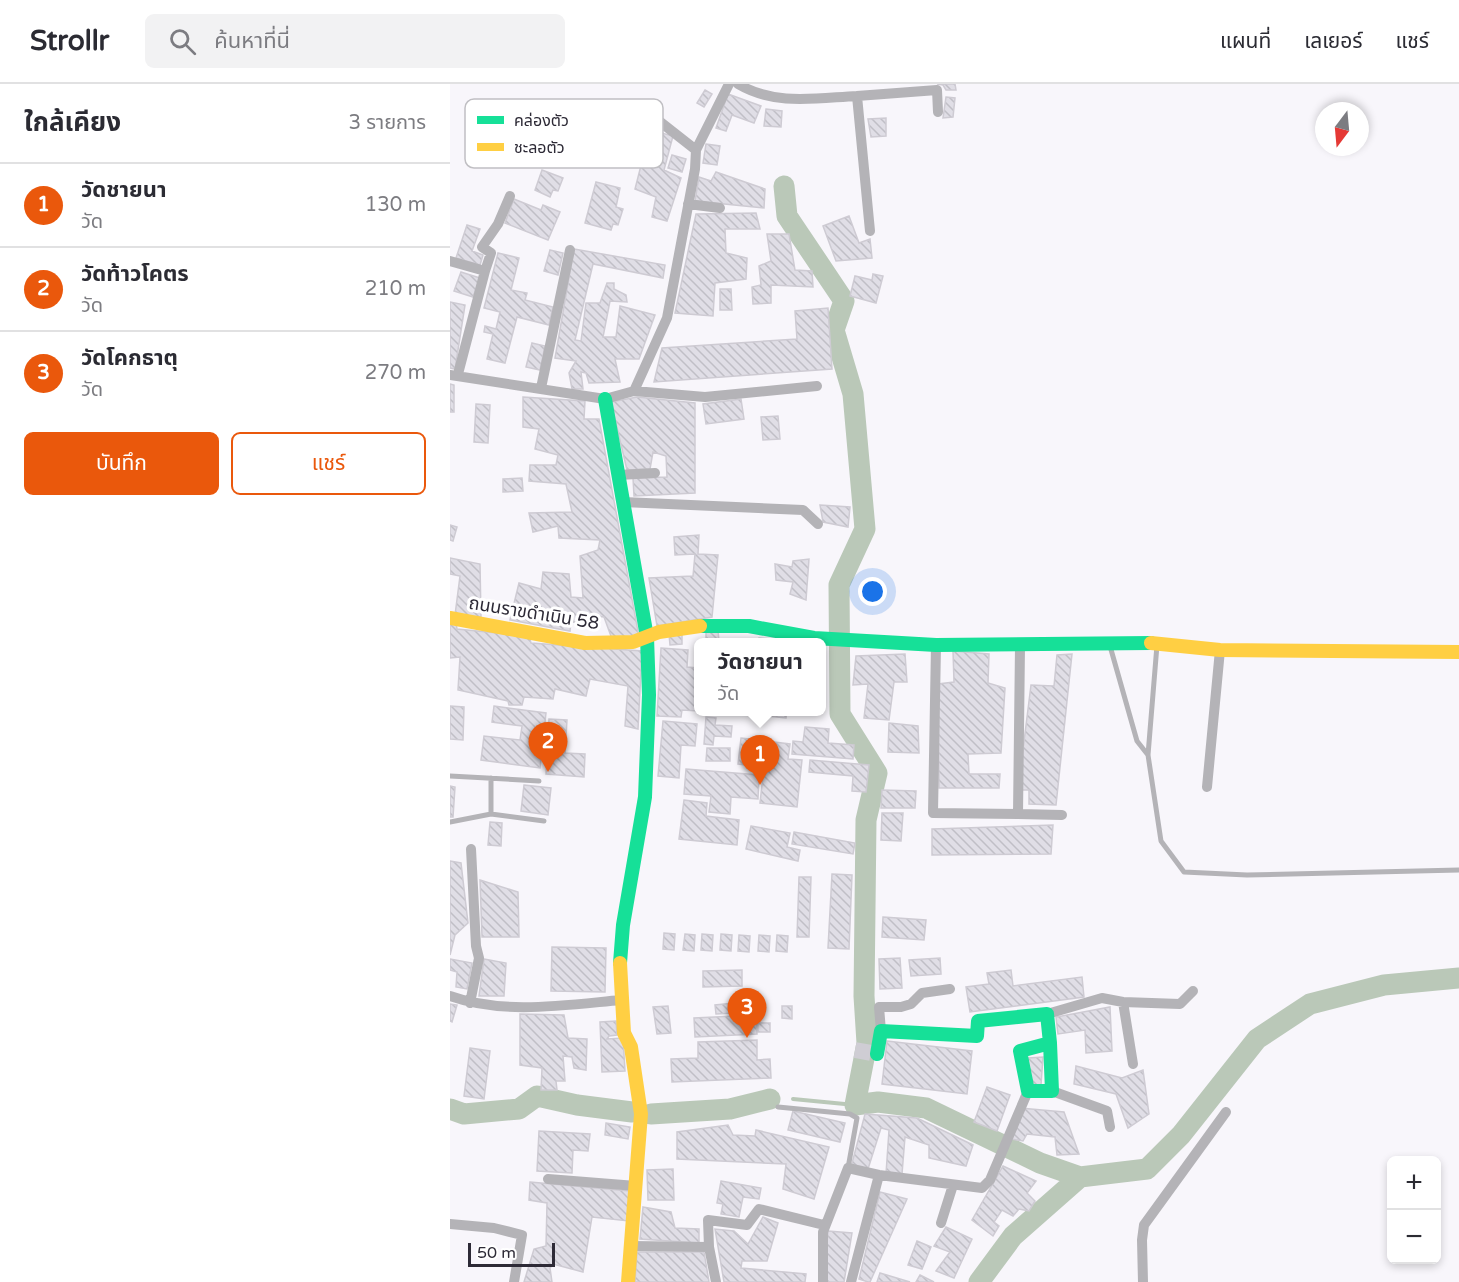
<!DOCTYPE html>
<html lang="th">
<meta charset="utf-8">
<style>
:root{--surface:#fff;--page:#f2f2f3;--text:#2b2b33;--muted:#7c7c81;--line:#e1e1e2;--accent:#ea580c}
body{margin:0;font-family:"Varela Round","Noto Sans Thai",sans-serif;background:var(--page);color:var(--text)}
.controls{position:absolute;right:18px;bottom:18px;display:grid;overflow:hidden;border-radius:9px;box-shadow:0 3px 9px #0003}
.controls button{width:54px;height:54px;display:grid;place-items:center;padding:0;border:0;border-bottom:2px solid var(--line);background:var(--surface);color:var(--text);font:30px sans-serif}
.compass{position:absolute;left:865px;top:18px;width:54px;height:54px;border-radius:50%;background:var(--surface);box-shadow:0 3px 9px #0003;rotate:196deg}
.scale{position:absolute;left:18px;bottom:15px;width:87px;box-sizing:border-box;padding-left:6px;border:3px solid #2d2a36;border-top:0;font-size:16px;line-height:21px;white-space:nowrap;color:#2d2a36;-webkit-text-stroke:4px #fff;paint-order:stroke}
.you{position:absolute;left:423px;top:508px;width:21px;height:21px;margin:-15px;border:4px solid #fff;border-radius:50%;background:#1a73e8;box-shadow:0 0 0 9px #1a73e833}
.badge{display:grid;place-items:center;width:39px;height:39px;border-radius:50%;background:var(--accent);color:#fff;font-size:20px;font-weight:700}
.pin{position:absolute;translate:-50% -50px;filter:drop-shadow(0 2px 3px #0008)}
.pin::after{content:'';position:absolute;top:32px;width:21px;height:18px;background:inherit;clip-path:polygon(0 0,100% 0,50% 100%)}
.popup{position:absolute;left:244px;top:554px;width:132px;height:78px;box-sizing:border-box;display:grid;place-content:center;border-radius:9px;background:var(--surface);filter:drop-shadow(0 2px 4px #0005);font-size:20px;white-space:nowrap;color:var(--muted)}
.popup b{font-size:22px;color:var(--text)}
.popup::after{content:'';position:absolute;left:50%;top:100%;margin-left:-12px;border:12px solid transparent;border-top-color:var(--surface)}
.list{margin:0;padding:0;list-style:none}
h2{display:flex;justify-content:space-between;align-items:center;height:78px;margin:0;padding:0 24px;font-size:26px}
h2 small{font-size:20px;font-weight:400;color:var(--muted)}
.list li{display:grid;grid-template-columns:39px 1fr auto;gap:18px;align-items:center;box-sizing:border-box;height:84px;padding:0 24px;border-top:2px solid var(--line)}
.list b{display:block;font-size:22px;white-space:nowrap}
.list p{margin:0;font-size:20px;white-space:nowrap;color:var(--muted)}
.list em{font-size:20px;font-style:normal;color:var(--muted)}
.actions{display:flex;gap:12px;padding:18px 24px}
.actions a{flex:1;padding:14px 0;border:2px solid var(--accent);border-radius:9px;text-align:center;font-size:21px;color:var(--accent)}
.actions .main{background:var(--accent);color:#fff}
.icon{flex:none;width:33px;height:33px;fill:none;stroke:currentColor;stroke-width:2;stroke-linecap:round;stroke-linejoin:round}
.map{position:relative;flex:none;width:1009px;height:1198px;overflow:hidden}
header{display:flex;align-items:center;gap:36px;box-sizing:border-box;height:84px;padding:0 30px;background:var(--surface);border-bottom:2px solid var(--line)}
header strong{font-size:28px}
nav{display:flex;gap:33px;margin-inline-start:auto;font-size:21px}
.search{width:420px;height:54px;background:var(--page);display:flex;align-items:center;gap:15px;box-sizing:border-box;padding:0 21px;border-radius:9px;color:var(--muted);font-size:22px}
main{display:flex}
aside{flex:1;background:var(--surface)}
.map>svg:first-child{display:block}
.lines{fill:none;stroke-linecap:round;stroke-linejoin:round}
.stream{stroke:#bac8b8;stroke-width:4}
.river{stroke:#bac8b8;stroke-width:21}
.building{fill:url(#building-back-hatch);stroke:#cecbd3;stroke-width:1.5}
.secondary-tunnel{stroke:#cfcdd4;stroke-width:16;stroke-dasharray:16 8;stroke-linecap:butt}
.lane{stroke:#b4b3b7;stroke-width:5}
.street{stroke:#b4b3b7;stroke-width:10}
.fast{stroke:#16e098;stroke-width:14}
.slow{stroke:#ffcf43;stroke-width:14}
.labels{text-anchor:middle;stroke-width:6;stroke-linejoin:round;paint-order:stroke}
.street-label{font-size:18px;fill:#2d2a36;stroke:#fff}
.key{fill:#fff;stroke:#c0bfc3;stroke-width:1.5}
.key-label{font-size:16px;fill:#2d2a36}
</style>
<header>
<strong>Strollr</strong>
<div class="search"><svg class="icon" aria-label="search" viewBox="0 0 24 24"><circle cx="10" cy="10" r="6"/><path d="M15 15l6 6"/></svg>ค้นหาที่นี่</div>
<nav><a>แผนที่</a><a>เลเยอร์</a><a>แชร์</a></nav>
</header>
<main>
<aside>
<h2>ใกล้เคียง<small>3 รายการ</small></h2>
<ul class="list">
<li><span class="badge">1</span><div><b>วัดชายนา</b><p>วัด</p></div><em>130 m</em></li>
<li><span class="badge">2</span><div><b>วัดท้าวโคตร</b><p>วัด</p></div><em>210 m</em></li>
<li><span class="badge">3</span><div><b>วัดโคกธาตุ</b><p>วัด</p></div><em>270 m</em></li>
</ul>
<div class="actions"><a class="main">บันทึก</a><a>แชร์</a></div>
</aside>
<div class="map">
<svg width="1009" height="1198" viewBox="0 0 1009 1198">
<defs>
<pattern id="building-back-hatch" width="6" height="6" patternUnits="userSpaceOnUse" patternTransform="scale(1.5)"><rect width="6" height="6" fill="#e0dee6"/><path d="M-1 5l2 2M0 0l6 6M5-1l2 2" fill="none" stroke="#c0bfc6"/></pattern>
</defs>
<rect width="100%" height="100%" fill="#f8f6fb"/>
<g class="lines">
<path class="stream" d="M343 1015 405 1021"/>
<path class="river" d="M334 102 337 132 394 217 384 246 403 310 415 445 389 501 390 630 427 689 416 736 414 912 417 959 405 1021 428 1018 476 1024 590 1079 630 1093 697 1085 731 1051 807 955 860 920 934 901 1009 894
M0 1025 14 1030 69 1025 87 1012 127 1021 182 1028
M201 1030 280 1025 320 1015
M529 1198 563 1152 630 1093"/>
</g>
<path class="building" d="M487 0H505L506 6H496L493 1Z
M255 6 262 10 254 23 247 19Z
M278 10 311 22 304 39 282 31 276 47 266 44Z
M496 13 505 14 503 33 493 34Z
M171 19 192 27 187 41 166 33Z
M316 25 332 27 331 43 314 42Z
M436 34V52L421 53 418 35Z
M200 46 223 52 214 86 231 94 217 137 202 133 206 113 185 105Z
M97 60 123 68 120 78 116 77 115 82 93 75Z
M256 60 270 62 267 81 253 79Z
M222 71 236 75 232 88 218 84Z
M92 86 113 94 108 107 103 106 100 113 85 106Z
M266 88 315 105 314 124 245 117 249 93 261 97Z
M146 98 170 104 166 123 173 125 168 141 163 140 161 146 135 139Z
M64 115 91 126 93 121 110 128 98 156 55 139Z
M306 129 310 145H275L276 169 297 174 296 195 265 199 263 232 225 229 246 130Z
M399 132 409 159 420 155 422 174 386 177 373 142Z
M17 141 30 145 22 167 33 171 30 181 6 174Z
M317 150H339L345 186 362 187 363 203 321 201V219L303 220 302 203 311 201 309 182 321 177Z
M124 165 215 181 213 194 143 180 125 256 131 257 136 219H150L157 199H164V205L176 211 177 218 160 217 153 253H166L170 222 205 231 189 275H165L170 298 139 299 136 289 131 288 133 305H122L119 289 126 277 105 274Z
M100 166 113 169 108 191 94 187Z
M48 169 69 174 61 206 77 209 75 216 103 223 99 241 67 233 55 279 37 275 43 250 34 248 35 242 46 245 50 228 34 224Z
M11 188 30 194 23 213 4 207Z
M423 190 433 192 426 219 400 212 405 192 422 196Z
M270 205H281L282 226H270Z
M0 218 15 221 5 285 0 284Z
M378 224 382 285 204 298 212 264 347 255 345 227Z
M82 259 95 262 90 286 76 283Z
M0 300 4 301V328H0Z
M73 313 135 317 134 335H149L189 553 162 555 154 533 139 531 138 539 121 538 120 547 60 536 69 499 91 505 93 488 119 490 121 513 133 514 130 472 148 466 150 456 109 454 108 442 83 448 79 429 122 428 116 400 79 397 80 381H106L108 371 85 365 89 345 73 343Z
M187 313 245 319V409L184 412 183 394 217 393 216 372 203 368 200 385 177 386 161 318Z
M291 315 294 335 256 340 253 320Z
M26 320 40 321 38 359 24 358Z
M328 332 330 355 313 356 311 333Z
M72 394 73 407 53 408V395Z
M370 421 400 423 398 443 373 438Z
M0 441 7 443 3 457 0 456Z
M249 451 248 470 268 471 262 533 207 542 199 494 243 492 245 470 225 471 224 453Z
M0 474 30 480 31 533 5 531 10 492 0 490Z
M359 475 356 516 340 510 343 498 326 496 325 480 342 483 343 477Z
M0 538 6 539 7 545 79 552 81 559 192 567 188 645 175 642 178 602 140 595 136 612 105 605 103 615 74 613 72 621H59L58 617 8 606 10 573 0 574Z
M256 546H268L269 558H256Z
M232 549V560L220 561 219 550Z
M309 554 355 558H308Z
M211 564 238 566 237 583 248 584V627L232 626 231 633 207 632Z
M503 567 539 570 538 599 555 604 551 669 518 670 519 690H550L549 704H489L488 600 504 598Z
M455 570 457 598H444L439 636 414 634 418 600 403 601 406 572Z
M622 570 606 721 579 720V706H568L581 601 604 602 607 571Z
M0 622 14 623 13 656 0 655Z
M44 622 96 629 90 684 31 676 34 652 70 656 72 642 42 638Z
M307 628H337L336 634 306 631Z
M256 633 266 634 265 641 282 642 281 653 264 652 263 661 254 660Z
M99 635 117 636 115 669 135 670 134 693 96 690Z
M213 637 247 640 245 662 231 661 229 694 208 692Z
M439 639 468 642 469 669 438 668Z
M355 643 379 645 378 659 404 661 403 675 342 670 343 657 353 658Z
M291 654 340 660 338 675 352 676 347 723 310 719 314 683 288 680Z
M257 664H280V677H256Z
M360 676 419 681 416 708 402 707 403 692 359 688Z
M236 685 309 691 308 715 281 713 280 730 259 728 261 712 234 710Z
M74 701 101 704 98 731 71 727Z
M0 702 5 703 3 733H0Z
M432 706 466 707 465 724H431Z
M234 716 257 719 256 732 289 736 287 761 229 755Z
M432 729H453L451 757 431 756Z
M40 738 52 739 51 762 38 761Z
M603 741 601 770 482 771V745Z
M301 742 340 749 337 763 350 766 348 777 296 765Z
M344 748 405 759 403 770 342 760Z
M0 777 11 779 18 839 5 851 0 871Z
M382 790 402 791 399 865 378 864Z
M349 793H361L359 853H347Z
M30 796 68 808 69 853H32Z
M433 833 476 836 474 856 432 853Z
M214 849 225 850 224 866 213 865Z
M235 850 245 851 244 867 233 866Z
M252 850 263 851 262 867 251 866Z
M271 850 282 851 281 867 270 866Z
M289 851 300 852 299 868 288 867Z
M309 851 320 852 319 868 308 867Z
M327 851 338 852 337 868 326 867Z
M102 863 156 864 155 908 101 907Z
M450 874 452 904 430 905 429 875Z
M490 874 491 890 461 892 459 876Z
M0 875 22 879 17 905 6 903 7 888 0 886Z
M34 875 56 879 54 912H29Z
M292 886V902L253 903V887Z
M561 886 563 902 632 893 634 913 520 928 516 903 539 900 537 889Z
M284 919 285 929 266 930 265 921Z
M0 920 7 921 2 938 0 937Z
M218 922 221 949 207 950 203 923Z
M332 922H342V935L332 934Z
M660 923 662 967 636 969 635 946 608 950 606 933Z
M70 930 114 931 118 954 137 955 136 986 124 984 122 973 113 972 115 997H106L107 1006H91L92 984 70 981Z
M306 931 307 950 245 953 244 934Z
M166 937 167 951 159 952 157 955 173 954 175 987 152 988 150 938Z
M308 939H320V948H308Z
M307 956V976L320 975 321 994 222 998 221 975 248 974V958Z
M437 957 522 967 517 1010 432 1000Z
M20 964 40 967 34 1015 14 1012Z
M593 973 591 1001 577 1003 578 974Z
M626 982 672 994 693 986 699 1030 678 1044 666 1010 624 1000Z
M537 1003 560 1011 547 1047 524 1038Z
M570 1024 614 1028 629 1070 607 1071 605 1053 577 1050 573 1057 561 1055Z
M343 1027 395 1039 390 1058 338 1046Z
M415 1030 467 1034 523 1061 516 1082 479 1074V1061L455 1053 452 1090H436L439 1046 431 1044 418 1085 401 1083Z
M156 1039 180 1043 178 1055 155 1051Z
M278 1041 283 1051 305 1052 306 1046 379 1063 364 1115 333 1105 336 1080 227 1075V1048Z
M89 1047 140 1050 138 1067 123 1066 122 1089 87 1087Z
M553 1082 586 1097 577 1109 585 1117 579 1127 569 1125 563 1132 552 1126 544 1138 549 1142 543 1152 522 1136Z
M223 1085 224 1116H198L197 1086Z
M271 1097 311 1104 309 1115 293 1113 289 1133 271 1130 273 1120 267 1119Z
M80 1098 180 1107 179 1137 142 1133 133 1188 103 1180 100 1184 102 1198H74L84 1165 96 1162 97 1119 79 1116Z
M430 1108 457 1115 420 1198H418L409 1195Z
M193 1123 221 1128 225 1144 249 1145V1159L190 1155Z
M313 1133 328 1139 317 1177H292L291 1184 356 1190 355 1198H274L265 1145 284 1147 298 1160Z
M496 1143 522 1155 504 1194 486 1187 500 1168 484 1162Z
M378 1147 402 1149 394 1198H374Z
M467 1157 481 1163 472 1185 458 1181Z
M187 1168H254L259 1198H185Z
M430 1189 460 1198H427Z
M470 1191 484 1198H466Z"/>
<g class="lines">
<path class="secondary-tunnel" d="M405 966 427 970"/>
<path class="lane" d="M707 561 698 671 711 757 734 788 797 791 1009 786
M660 562 687 657 698 671
M0 692 89 697
M41 730V694
M0 738 41 730 94 737
M328 1023 400 1030 407 1034 398 1084"/>
<path class="street" d="M288 0C325 22 366 14 407 12L420 147
M407 12 487 6 488 28
M190 22 246 66
M238 120 270 124
M0 177 35 187 8 290
M35 187 41 169 32 163 48 140 60 112
M0 291 155 315 184 307 255 313 367 302
M91 304 120 166
M184 307 217 234 245 85 246 66 279 0
M168 391 205 389
M173 418 353 426 368 440
M486 561 483 729 568 730 570 562
M757 703 770 566
M568 730 612 731
M0 912C53 931 116 921 171 916
M673 918 683 980
M20 919 29 874 26 862 21 765
M597 930 652 914 673 918 730 920 743 907
M431 947 429 923H451L461 920 472 909 500 905
M602 1007 657 1027 660 1043
M98 1095 186 1102
M491 1139 503 1101
M0 1140 44 1144 72 1151 64 1198
M181 1162 259 1163 266 1198
M259 1163 258 1136 297 1141 309 1125 374 1141
M373 1198V1148L398 1084 429 1091 532 1104 540 1096 578 1007
M401 1198 429 1091
M693 1198 692 1156 694 1141 776 1028"/>
<path class="fast" d="M155 315 197 553 199 611 195 713 173 841 170 879
M250 542H299L364 554 486 561 701 559
M427 970 431 947 527 952 528 937 597 930 600 959 570 967 578 1007H602L600 959"/>
<path class="slow" d="M0 534 135 559 183 558 209 548 250 542
M701 559 770 566 1009 568
M170 879 174 949 181 963 191 1030 178 1198"/>
</g>
<g class="labels">
<g class="street-label">
<text transform="translate(84 529) rotate(9)" y="6">ถนนราขดำเนิน 58</text>
</g>
</g>
<rect x="15" y="15" width="198" height="69" rx="9" class="key"/>
<rect x="27" y="32" width="27" height="8" fill="#16e098"/>
<rect x="27" y="59" width="27" height="8" fill="#ffcf43"/>
<g class="key-label">
<text x="64" y="42">คล่องตัว</text>
<text x="64" y="69">ชะลอตัว</text>
</g>
</svg>
<div class="controls">
<button>+</button>
<button>−</button>
</div>
<svg class="compass" viewBox="-18 -18 36 36"><path d="M0-13l5 13h-10z" fill="#e53935"/><path d="M0 13l5-13h-10z" fill="#7c7c81"/></svg>
<div class="scale">50 m</div>
<div class="you"></div>
<div class="pin badge" style="left:310px;top:701px">1</div>
<div class="popup"><b>วัดชายนา</b>วัด</div>
<div class="pin badge" style="left:98px;top:688px">2</div>
<div class="pin badge" style="left:297px;top:954px">3</div>
</div>
</main>
